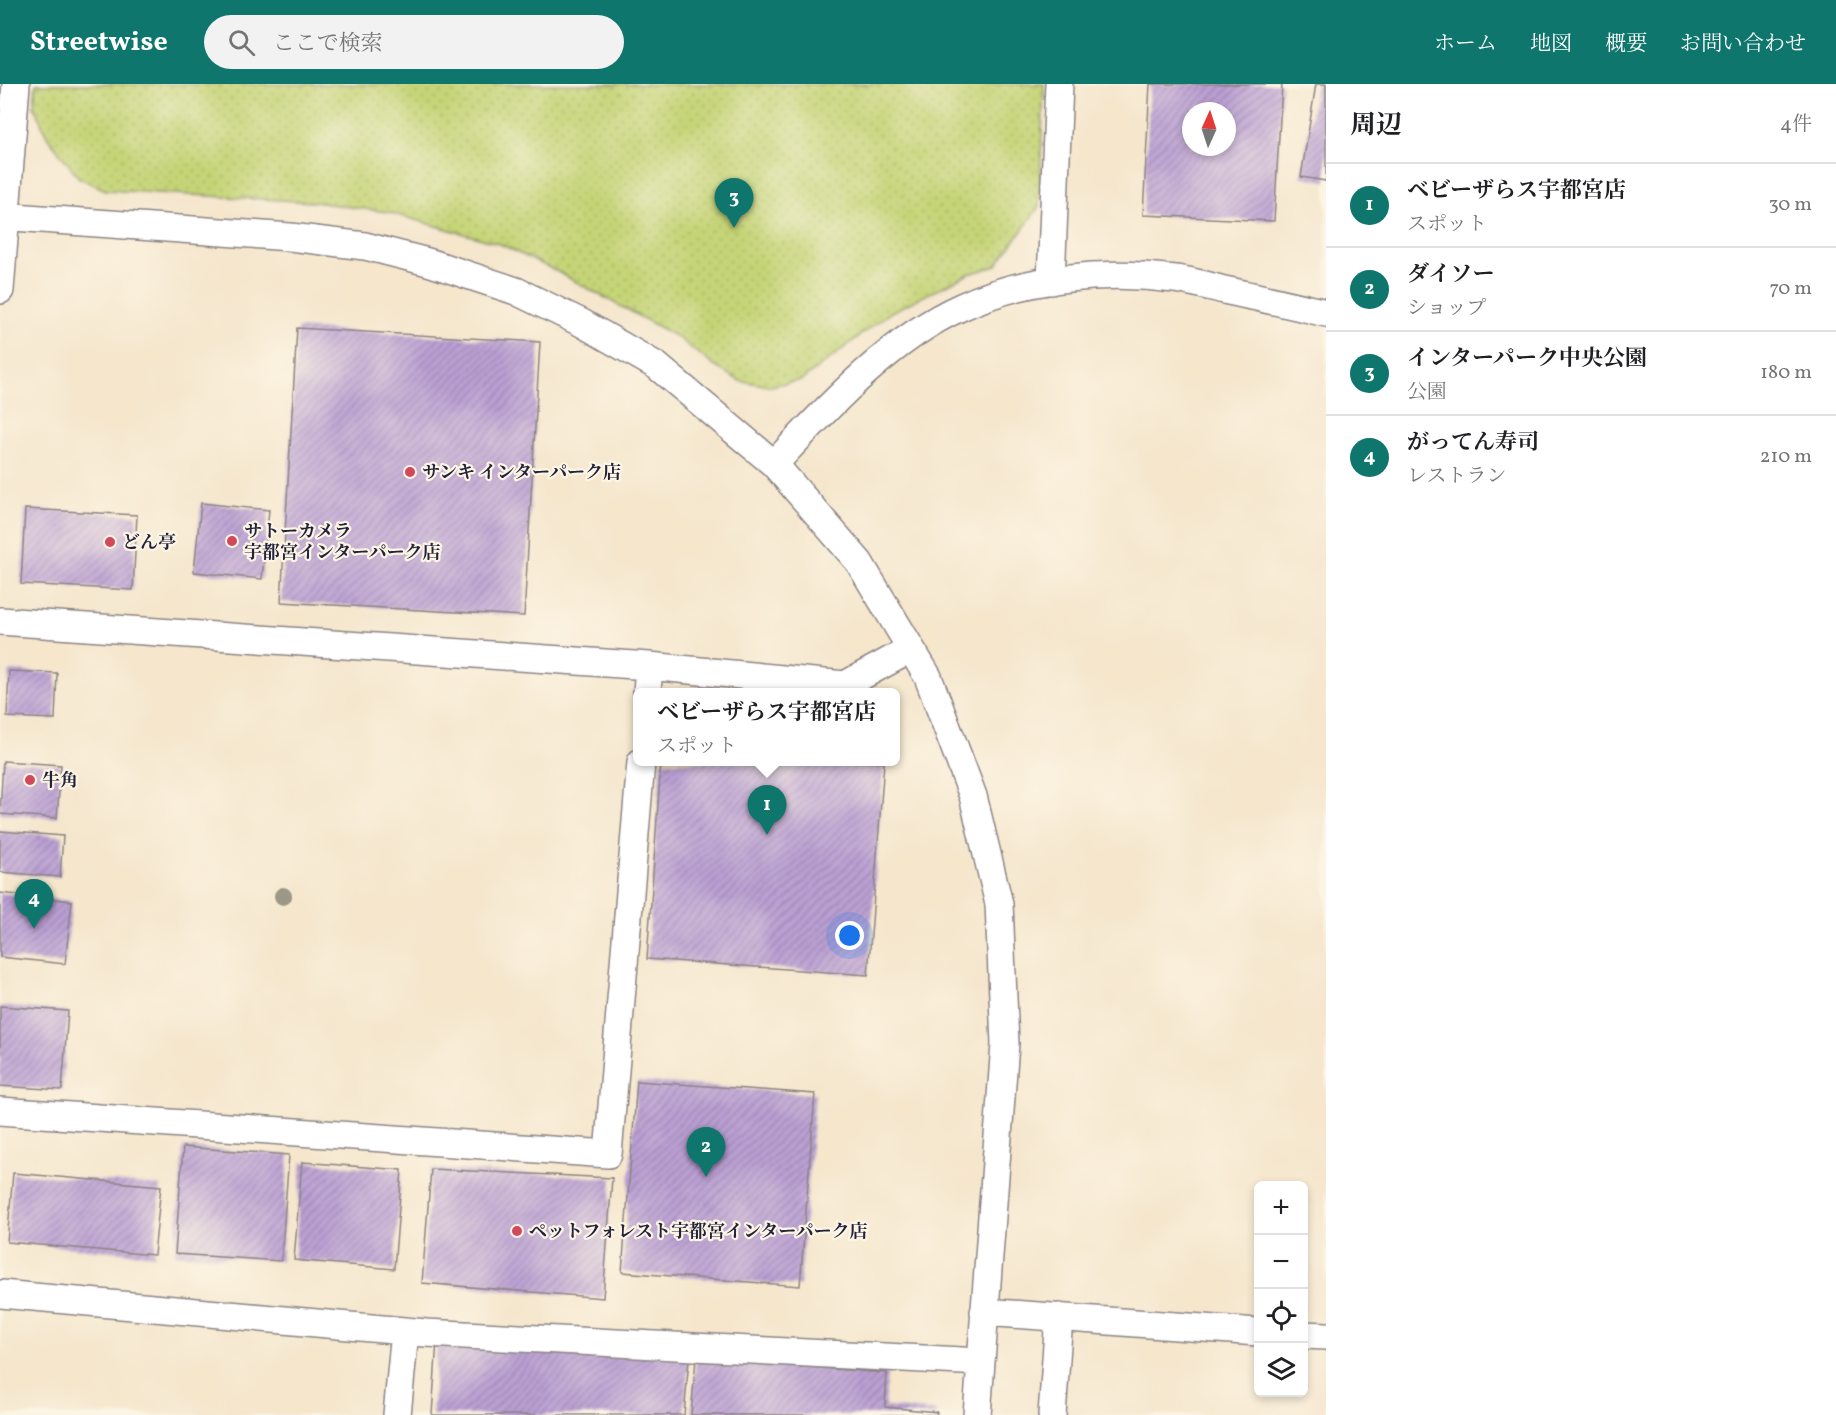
<!DOCTYPE html>
<html lang="ja">
<meta charset="utf-8">
<style>
:root{--surface:#fff;--page:#f2f2f2;--text:#202124;--muted:#757577;--line:#e0e0e0;--accent:#0f766e}
body{margin:0;font-family:Vollkorn,"Noto Serif JP",serif;background:var(--page);color:var(--text)}
.controls{position:absolute;right:18px;bottom:18px;display:grid;overflow:hidden;border-radius:9px;box-shadow:0 3px 9px #0003}
.controls button{width:54px;height:54px;display:grid;place-items:center;padding:0;border:0;border-bottom:2px solid var(--line);background:var(--surface);color:var(--text);font:30px sans-serif}
.compass{position:absolute;left:1182px;top:18px;width:54px;height:54px;border-radius:50%;background:var(--surface);box-shadow:0 3px 9px #0003;rotate:3deg}
.you{position:absolute;left:850px;top:852px;width:21px;height:21px;margin:-15px;border:4px solid #fff;border-radius:50%;background:#1a73e8;box-shadow:0 0 0 9px #1a73e833}
.badge{display:grid;place-items:center;width:39px;height:39px;border-radius:50%;background:var(--accent);color:#fff;font-size:20px;font-weight:700}
.pin{position:absolute;translate:-50% -50px;filter:drop-shadow(0 2px 3px #0008)}
.pin::after{content:'';position:absolute;top:32px;width:21px;height:18px;background:inherit;clip-path:polygon(0 0,100% 0,50% 100%)}
.popup{position:absolute;left:633px;top:604px;width:267px;height:78px;box-sizing:border-box;display:grid;place-content:center;border-radius:9px;background:var(--surface);filter:drop-shadow(0 2px 4px #0005);font-size:20px;white-space:nowrap;color:var(--muted)}
.popup b{font-size:22px;color:var(--text)}
.popup::after{content:'';position:absolute;left:50%;top:100%;margin-left:-12px;border:12px solid transparent;border-top-color:var(--surface)}
.list{margin:0;padding:0;list-style:none}
h2{display:flex;justify-content:space-between;align-items:center;height:78px;margin:0;padding:0 24px;font-size:26px}
h2 small{font-size:20px;font-weight:400;color:var(--muted)}
.list li{display:grid;grid-template-columns:39px 1fr auto;gap:18px;align-items:center;box-sizing:border-box;height:84px;padding:0 24px;border-top:2px solid var(--line)}
.list b{display:block;font-size:22px;white-space:nowrap}
.list p{margin:0;font-size:20px;white-space:nowrap;color:var(--muted)}
.list em{font-size:20px;font-style:normal;color:var(--muted)}
.icon{flex:none;width:33px;height:33px;fill:none;stroke:currentColor;stroke-width:2;stroke-linecap:round;stroke-linejoin:round}
.map{position:relative;flex:none;width:1326px;height:1331px;overflow:hidden}
header{display:flex;align-items:center;gap:36px;box-sizing:border-box;height:84px;padding:0 30px;background:var(--accent);color:#fff}
header strong{font-size:28px}
nav{display:flex;gap:33px;margin-inline-start:auto;font-size:21px}
.search{width:420px;height:54px;background:var(--page);display:flex;align-items:center;gap:15px;box-sizing:border-box;padding:0 21px;border-radius:33px;color:var(--muted);font-size:22px}
main{display:flex}
aside{flex:1;background:var(--surface)}
.map>svg:first-child{display:block}
.grass{fill:url(#grass-dots);stroke:#747b58;stroke-width:1.5}
.building{fill:url(#building-hatch);fill-rule:evenodd}
.lines{fill:none;stroke-linecap:round;stroke-linejoin:round}
.minor-casing{stroke:#8c8484;stroke-width:30}
.minor{stroke:#fff;stroke-width:27}
.tree{fill:#9c9786}
.poi-dot{fill:#d1495b;stroke:#fcf5e5;stroke-width:2}
.labels{text-anchor:middle;stroke-width:4.5;stroke-linejoin:round;paint-order:stroke}
.poi-label{font-size:18px;font-weight:bold;fill:#22223b;stroke:#fcf5e5;text-anchor:start}
</style>
<header>
<strong>Streetwise</strong>
<div class="search"><svg class="icon" aria-label="search" viewBox="0 0 24 24"><circle cx="10" cy="10" r="6"/><path d="M15 15l6 6"/></svg>ここで検索</div>
<nav><a>ホーム</a><a>地図</a><a>概要</a><a>お問い合わせ</a></nav>
</header>
<main>
<div class="map">
<svg width="1326" height="1331" viewBox="0 0 1326 1331">
<defs>
<pattern id="grass-dots" width="8" height="8" patternUnits="userSpaceOnUse" patternTransform="scale(1.5)"><rect width="8" height="8" fill="#c5d476"/><path d="M2 2h.1M6 6h.1" fill="none" stroke="#a9b667" stroke-width="1.8" stroke-linecap="round"/></pattern>
<pattern id="building-hatch" width="6" height="6" patternUnits="userSpaceOnUse" patternTransform="scale(1.5)"><rect width="6" height="6" fill="#bba0d4"/><path d="M-1 1l2-2M0 6l6-6M5 7l2-2" fill="none" stroke="#9882ad"/></pattern>
</defs>
<rect width="100%" height="100%" fill="#fcf5e5"/>
<filter id="ink" filterUnits="userSpaceOnUse"><feTurbulence type="fractalNoise" baseFrequency=".0167" numOctaves="2"/><feDisplacementMap in="SourceGraphic" scale="12" xChannelSelector="R" yChannelSelector="G"/><feConvolveMatrix kernelMatrix="1 2 1 2 8 2 1 2 1" color-interpolation-filters="sRGB"/></filter>
<filter id="wash" filterUnits="userSpaceOnUse"><feTurbulence type="fractalNoise" baseFrequency=".008" numOctaves="4" result="noise"/><feDisplacementMap in="SourceGraphic" scale="24" xChannelSelector="R" yChannelSelector="G"/><feGaussianBlur stdDeviation="1.35" result="paint"/><feColorMatrix in="noise" values="0 0 0 0 0 0 0 0 0 0 0 0 0 0 0 0 0 1.4 0 .05"/><feComposite in="paint" operator="in"/></filter>
<g filter="url(#wash)">
<rect width="100%" height="100%" fill="#f5e6cc"/>
<path class="grass" d="M36 0H1044L1039 123 996 182 969 190 891 228 802 296 770 302 740 297 714 282 677 253 556 187 500 160 387 128 314 118 106 106 79 94 47 52 34 22Z"/>
<g id="blocks">
<path class="building" d="M1150 0H1282L1274 137 1143 131ZM1191 27H1227V63H1191Z
M1316 0H1326V97L1301 93Z
M297 244 540 258 524 532 281 518Z
M201 419 269 426 262 495 194 488Z
M25 425 137 431 133 506 21 500Z
M9 587 57 589 55 635 7 633Z
M3 677 61 681 57 734 0 730Z
M661 678H884L868 891 647 875Z
M0 747 63 752 60 793 0 788Z
M0 809 72 817 65 880 0 873Z
M0 922 68 927 62 1006 0 1002Z
M637 997 815 1010 800 1202 622 1188Z
M183 1063 289 1071 281 1177 175 1170Z
M302 1078 402 1086 394 1185 294 1176Z
M431 1085 612 1094 603 1214 422 1199Z
M13 1089 161 1102 154 1171 7 1158Z
M437 1256 689 1275 684 1331H432Z
M696 1275 887 1289 885 1323 937 1328 936 1331H691Z"/>
</g>
</g>
<g filter="url(#ink)">
<use href="#blocks" fill-opacity="0" stroke="#8c8484" stroke-width="1.5"/>
<g class="lines">
<defs>
<path id="minor" d="M0 132 290 153 365 162 428 178 516 207 582 239 657 282 774 380 859 478 928 593 973 712 999 820 1005 960 977 1331
M1051 197 1059 0
M0 206 16 0
M774 380C826 325 891 254 961 223 1026 193 1105 186 1175 195 1191 197 1208 202 1224 206 1258 213 1292 221 1326 229
M0 537 649 582 647 608
M649 582 845 601 911 565
M0 1027 608 1070 641 678
M1 1210 426 1249 981 1278
M984 1228 1258 1248
M1304 1251 1326 1252
M397 1331 405 1247
M1052 1331 1059 1233"/>
</defs>
<use href="#minor" class="minor-casing"/>
<use href="#minor" class="minor"/>
</g>
<circle class="tree" cx="283" cy="812" r="9"/>
</g>
<g class="poi-dot">
<circle cx="410" cy="388" r="6"/>
<circle cx="232" cy="457" r="6"/>
<circle cx="110" cy="458" r="6"/>
<circle cx="30" cy="696" r="6"/>
<circle cx="517" cy="1147" r="6"/>
</g>
<g class="labels">
<g class="poi-label">
<text x="422" y="394">サンキ インターパーク店</text>
<text x="244" y="453">サトーカメラ<tspan x="244" dy="21">宇都宮インターパーク店</tspan></text>
<text x="122" y="464">どん亭</text>
<text x="42" y="702">牛角</text>
<text x="529" y="1153">ペットフォレスト宇都宮インターパーク店</text>
</g>
</g>
</svg>
<div class="controls">
<button>+</button>
<button>−</button>
<button><svg class="icon" aria-label="locate" viewBox="0 0 24 24"><circle cx="12" cy="12" r="6"/><path d="M12 2v4M12 18v4M2 12h4M18 12h4"/></svg></button>
<button><svg class="icon" aria-label="layers" viewBox="0 0 24 24"><path d="M12 4l9 5-9 5-9-5zM3 14l9 5 9-5"/></svg></button>
</div>
<svg class="compass" viewBox="-18 -18 36 36"><path d="M0-13l5 13h-10z" fill="#e53935"/><path d="M0 13l5-13h-10z" fill="#757577"/></svg>
<div class="you"></div>
<div class="pin badge" style="left:767px;top:751px">1</div>
<div class="popup"><b>ベビーザらス宇都宮店</b>スポット</div>
<div class="pin badge" style="left:706px;top:1093px">2</div>
<div class="pin badge" style="left:734px;top:144px">3</div>
<div class="pin badge" style="left:34px;top:845px">4</div>
</div>
<aside>
<h2>周辺<small>4件</small></h2>
<ul class="list">
<li><span class="badge">1</span><div><b>ベビーザらス宇都宮店</b><p>スポット</p></div><em>30 m</em></li>
<li><span class="badge">2</span><div><b>ダイソー</b><p>ショップ</p></div><em>70 m</em></li>
<li><span class="badge">3</span><div><b>インターパーク中央公園</b><p>公園</p></div><em>180 m</em></li>
<li><span class="badge">4</span><div><b>がってん寿司</b><p>レストラン</p></div><em>210 m</em></li>
</ul>
</aside>
</main>
